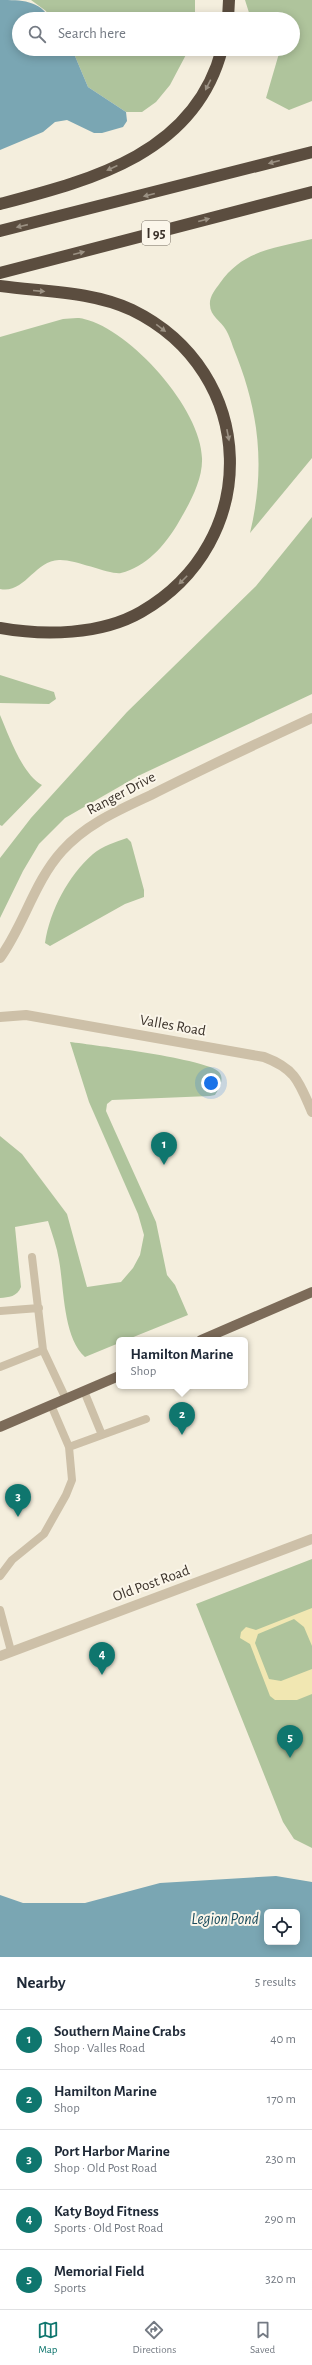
<!DOCTYPE html>
<meta charset="utf-8">
<style>
:root{--surface:#fff;--page:#f2f2f3;--text:#1f2937;--muted:#747a83;--line:#e0e1e3;--accent:#0f766e}
body{margin:0;font-family:"Alegreya Sans",sans-serif;background:var(--page);color:var(--text)}
.controls{position:absolute;right:12px;bottom:12px;display:grid;overflow:hidden;border-radius:6px;box-shadow:0 2px 10px #0003}
.controls button{width:36px;height:36px;display:grid;place-items:center;padding:0;border:0;border-bottom:1px solid var(--line);background:var(--surface);color:var(--text);font:20px sans-serif}
.you{position:absolute;left:211px;top:1083px;width:14px;height:14px;margin:-10px;border:3px solid #fff;border-radius:50%;background:#1a73e8;box-shadow:0 0 0 6px #1a73e833}
.badge{display:grid;place-items:center;width:26px;height:26px;border-radius:50%;background:var(--accent);color:#fff;font-size:13px;font-weight:700}
.pin{position:absolute;translate:-50% -33px;filter:drop-shadow(0 1px 2px #0008)}
.pin::after{content:'';position:absolute;top:21px;width:14px;height:12px;background:inherit;clip-path:polygon(0 0,100% 0,50% 100%)}
.popup{position:absolute;left:116px;top:1337px;width:132px;height:52px;box-sizing:border-box;display:grid;place-content:center;border-radius:6px;background:var(--surface);filter:drop-shadow(0 1px 3px #0005);font-size:13px;white-space:nowrap;color:var(--muted)}
.popup b{font-size:15px;color:var(--text)}
.popup::after{content:'';position:absolute;left:50%;top:100%;margin-left:-8px;border:8px solid transparent;border-top-color:var(--surface)}
.list{margin:0;padding:0;list-style:none}
h2{display:flex;justify-content:space-between;align-items:center;height:52px;margin:0;padding:0 16px;font-size:17px}
h2 small{font-size:13px;font-weight:400;color:var(--muted)}
.list li{display:grid;grid-template-columns:26px 1fr auto;gap:12px;align-items:center;box-sizing:border-box;height:60px;padding:0 16px;border-top:1px solid var(--line)}
.list b{display:block;font-size:15px;white-space:nowrap}
.list p{margin:0;font-size:13px;white-space:nowrap;color:var(--muted)}
.list em{font-size:13px;font-style:normal;color:var(--muted)}
.icon{flex:none;width:22px;height:22px;fill:none;stroke:currentColor;stroke-width:2;stroke-linecap:round;stroke-linejoin:round}
.map{position:relative;flex:none;width:312px;height:1957px;overflow:hidden}
.search{position:absolute;background:var(--surface);box-shadow:0 2px 10px #0003;left:12px;right:12px;top:12px;height:44px;display:flex;align-items:center;gap:10px;box-sizing:border-box;padding:0 14px;border-radius:22px;color:var(--muted);font-size:15px}
.sheet{height:352px;background:var(--surface)}
nav{display:flex;justify-content:space-around;align-items:center;box-sizing:border-box;height:56px;border-top:1px solid var(--line);background:var(--surface);font-size:11px;color:var(--muted)}
nav a{display:grid;justify-items:center;gap:2px}
nav .on{color:var(--accent)}
.map>svg:first-child{display:block}
.green{fill:#afc49c}
.sand{fill:#f1e7b2}
.water{fill:#7aa6b3;fill-rule:evenodd}
.lines{fill:none;stroke-linecap:round;stroke-linejoin:round}
.lane{stroke:#cdc0a8;stroke-width:8}
.street{stroke:#cdc0a8;stroke-width:10}
.primary{stroke:#7c6b59;stroke-width:10}
.highway{stroke:#5b4d3f;stroke-width:12}
.oneway{fill:#9b9183}
.labels{text-anchor:middle;stroke-width:4;stroke-linejoin:round;paint-order:stroke}
.shield{fill:#fbf6ea;stroke:#746c63;stroke-width:1}
.shield-label{font-size:14px;font-weight:bold;fill:#3a3129}
.street-label{font-size:15px;fill:#3a3129;stroke:#fbf6ea}
.water-label{font-size:16px;font-style:italic;fill:#1b4d5e;stroke:#fbf6ea}
</style>
<div class="map">
<svg width="312" height="1957" viewBox="0 0 312 1957">
<rect width="100%" height="100%" fill="#f4eedd"/>
<path class="green" d="M31 0H195V19H50L46 11Z
M245 0H312V101L289 110 266 98 280 50 279 49H293V19H251Z
M72 49H189L170 85 156 102 142 112H126L88 87Z
M312 239V458L250 533C266 466 259 410 233 347 231 341 229 335 226 330 221 321 210 316 210 305 209 297 215 290 220 283 243 250 275 248 312 239Z
M63 319C69 319 78 317 84 319 131 330 201 409 202 458 203 481 188 506 177 525 165 545 146 567 121 573 110 575 75 559 59 560 34 561 25 594 0 589V337Z
M312 517V694L138 776 65 818 39 844 23 871 0 918V858L31 818 127 712 256 586Z
M0 675 54 692 56 699 49 704 0 703Z
M0 715C9 736 22 774 42 785L2 826 0 825Z
M127 838 131 842 144 890V897L125 904 50 946 45 943C50 910 68 876 93 854 102 846 116 842 127 838Z
M70 1042C93 1045 208 1059 219 1072 225 1079 219 1089 215 1095L210 1096 112 1100 107 1104 106 1111 114 1129 156 1222 167 1275 175 1285 188 1315 126 1340H119V1343L85 1357C63 1338 64 1287 59 1260 57 1247 52 1234 48 1221L15 1227 21 1287C17 1297 9 1297 0 1298V1136L22 1154 67 1214 87 1287 121 1282 133 1268 140 1255 144 1235 138 1214 89 1102Z
M312 1559V1848L294 1839 283 1822 196 1604Z"/>
<path class="sand" d="M312 1608V1646L304 1627 294 1619 258 1634 255 1643 269 1679 281 1681 312 1669V1694L297 1700H275L270 1696 250 1644 240 1638 241 1632 246 1627 256 1630Z"/>
<path class="water" d="M0 0C21 0 40 0 50 19H19V49H72L88 87 126 112 127 121 123 127 102 133H94L67 120 55 122 43 132 0 150Z
M276 1876 312 1882V1957H0V1895L23 1903H85L160 1883ZM267 1912H297V1942H267Z"/>
<g class="lines">
<path class="lane" d="M32 1257 43 1350
M0 1311 39 1308
M0 1367 43 1350 66 1399
M84 1391 102 1435
M69 1447 146 1419
M0 1576 12 1560 44 1534 66 1495 72 1480 69 1447 51 1405
M0 1610 11 1651"/>
<path class="street" d="M0 958C24 925 34 882 62 851 86 824 119 810 151 795 204 768 258 743 312 718
M0 1017 26 1015 264 1057C296 1069 299 1082 312 1112
M0 1656 312 1539"/>
<path class="primary" d="M201 1340 312 1292
M0 1427 119 1376"/>
<path class="highway" d="M228 19 229 0
M0 204C91 180 195 154 222 49
M0 231 312 152
M0 273 312 192
M0 286C44 292 91 291 132 310 259 372 263 542 141 612 101 635 44 636 0 628"/>
</g>
<defs><path id="oneway-solid" d="M-6-.8H1V-3.2L6.5 0L1 3.2V.8H-6Z"/></defs>
<g class="oneway">
<use href="#oneway-solid" transform="translate(208 85) rotate(117)"/>
<use href="#oneway-solid" transform="translate(274 162) rotate(165)"/>
<use href="#oneway-solid" transform="translate(112 168) rotate(155)"/>
<use href="#oneway-solid" transform="translate(149 195) rotate(166)"/>
<use href="#oneway-solid" transform="translate(204 220) rotate(-15)"/>
<use href="#oneway-solid" transform="translate(22 226) rotate(167)"/>
<use href="#oneway-solid" transform="translate(79 253) rotate(-14)"/>
<use href="#oneway-solid" transform="translate(39 291) rotate(5)"/>
<use href="#oneway-solid" transform="translate(161 328) rotate(37)"/>
<use href="#oneway-solid" transform="translate(228 435) rotate(79)"/>
<use href="#oneway-solid" transform="translate(183 580) rotate(135)"/>
</g>
<g class="labels">
<rect class="shield" x="142" y="221" width="28" height="24" rx="3"/>
<g class="shield-label">
<text x="156" y="238">I 95</text>
</g>
<g class="street-label">
<text transform="translate(121 793) rotate(-28)" y="5">Ranger Drive</text>
<text transform="translate(173 1025) rotate(10)" y="5">Valles Road</text>
<text transform="translate(151 1583) rotate(-20)" y="5">Old Post Road</text>
</g>
<g class="water-label">
<text x="225" y="1924">Legion Pond</text>
</g>
</g>
</svg>
<div class="controls">
<button><svg class="icon" aria-label="locate" viewBox="0 0 24 24"><circle cx="12" cy="12" r="6"/><path d="M12 2v4M12 18v4M2 12h4M18 12h4"/></svg></button>
</div>
<div class="you"></div>
<div class="pin badge" style="left:164px;top:1165px">1</div>
<div class="pin badge" style="left:182px;top:1435px">2</div>
<div class="popup"><b>Hamilton Marine</b>Shop</div>
<div class="pin badge" style="left:18px;top:1517px">3</div>
<div class="pin badge" style="left:102px;top:1675px">4</div>
<div class="pin badge" style="left:290px;top:1758px">5</div>
<div class="search"><svg class="icon" aria-label="search" viewBox="0 0 24 24"><circle cx="10" cy="10" r="6"/><path d="M15 15l6 6"/></svg>Search here</div>
</div>
<section class="sheet">
<h2>Nearby<small>5 results</small></h2>
<ul class="list">
<li><span class="badge">1</span><div><b>Southern Maine Crabs</b><p>Shop · Valles Road</p></div><em>40 m</em></li>
<li><span class="badge">2</span><div><b>Hamilton Marine</b><p>Shop</p></div><em>170 m</em></li>
<li><span class="badge">3</span><div><b>Port Harbor Marine</b><p>Shop · Old Post Road</p></div><em>230 m</em></li>
<li><span class="badge">4</span><div><b>Katy Boyd Fitness</b><p>Sports · Old Post Road</p></div><em>290 m</em></li>
<li><span class="badge">5</span><div><b>Memorial Field</b><p>Sports</p></div><em>320 m</em></li>
</ul>
</section>
<nav>
<a class="on"><svg class="icon" aria-label="map" viewBox="0 0 24 24"><path d="M3 6l6-2 6 2 6-2v14l-6 2-6-2-6 2zM9 4v14M15 6v14"/></svg>Map</a>
<a><svg class="icon" aria-label="directions" viewBox="0 0 24 24"><path d="M12 3l9 9-9 9-9-9zM9 14v-3h6M13 9l2 2-2 2"/></svg>Directions</a>
<a><svg class="icon" aria-label="saved" viewBox="0 0 24 24"><path d="M7 4h10v16l-5-4-5 4z"/></svg>Saved</a>
</nav>
